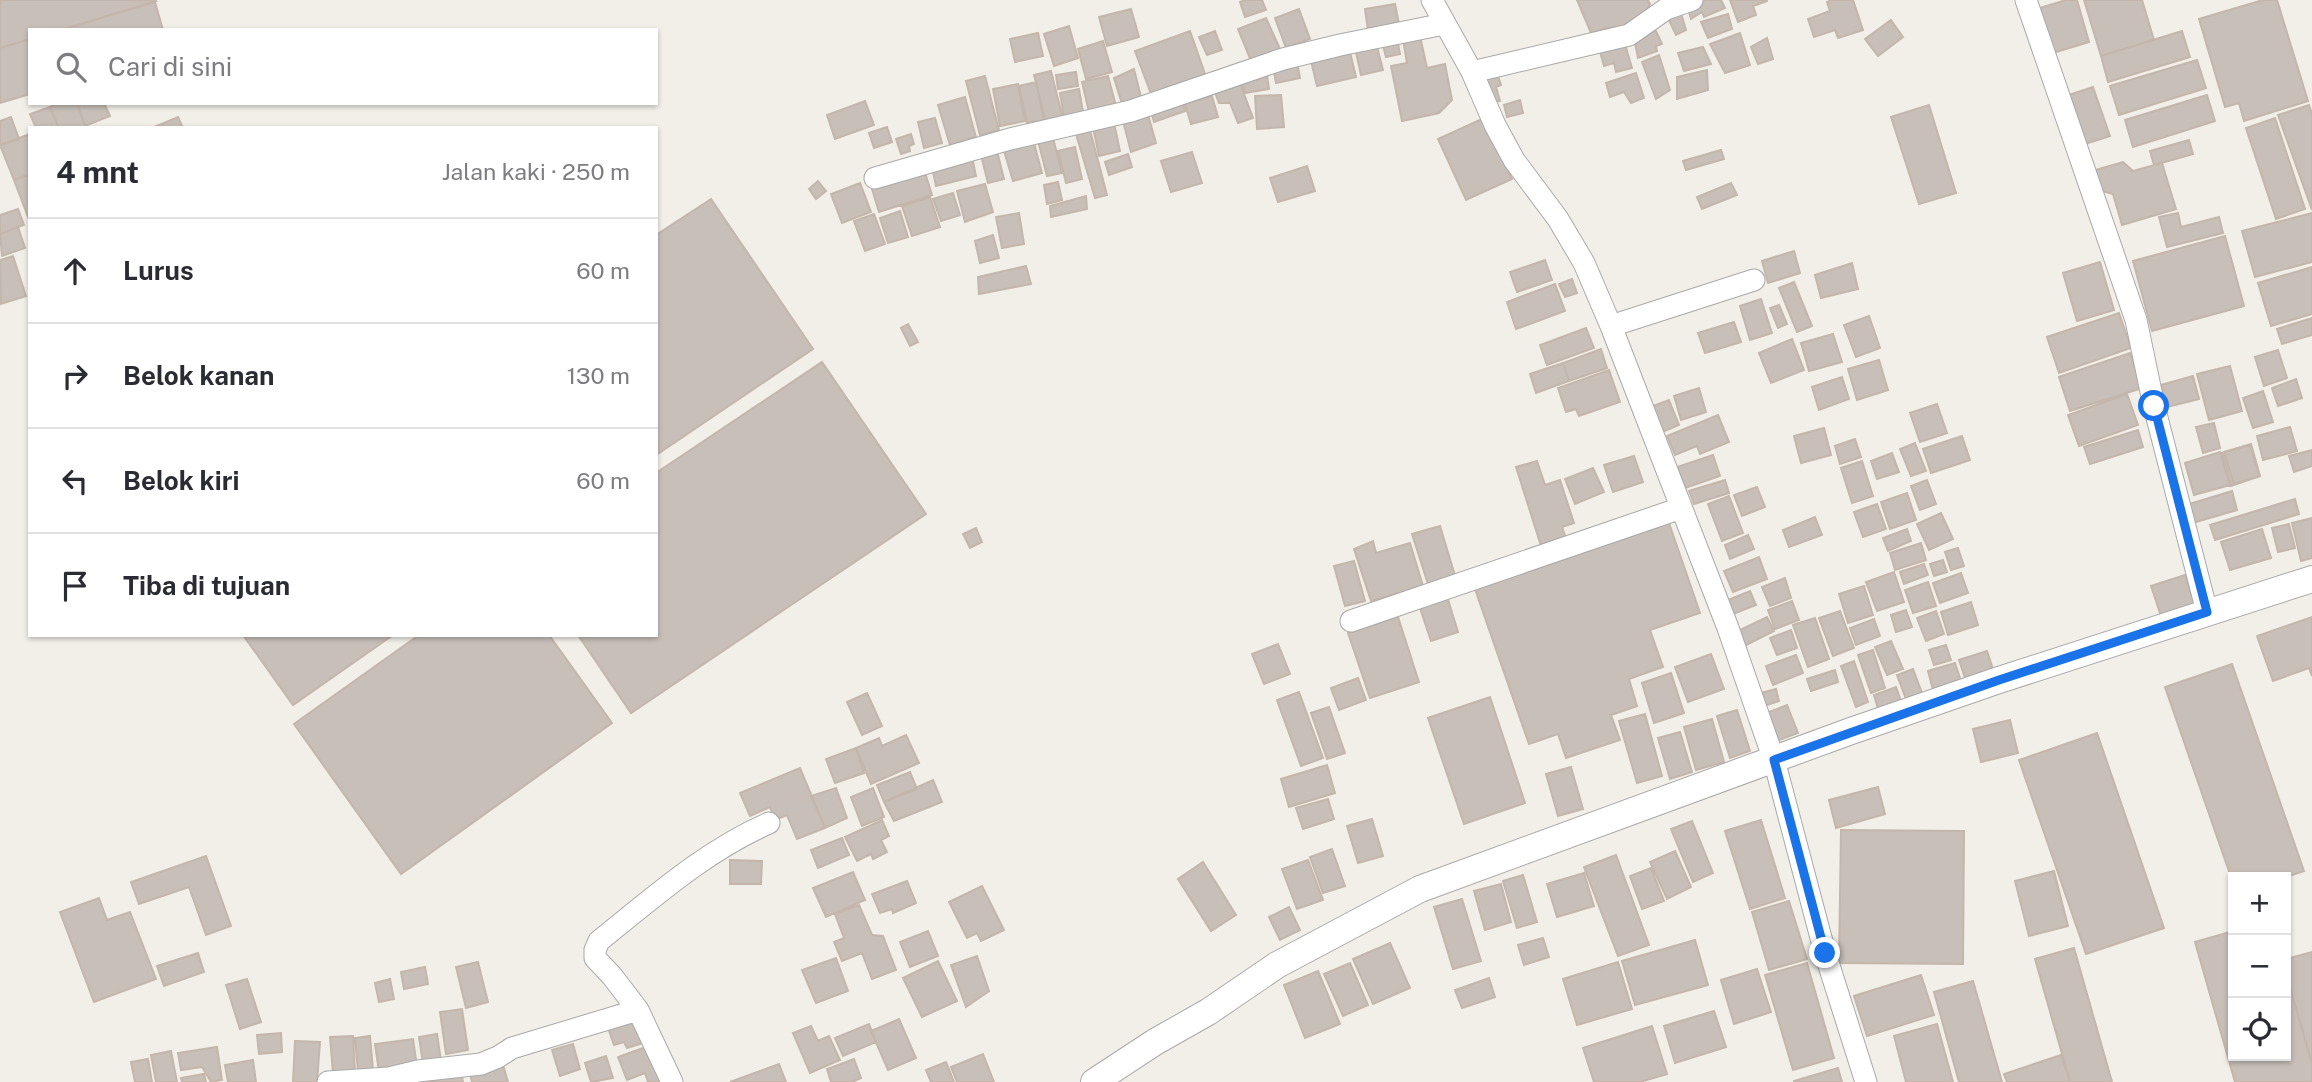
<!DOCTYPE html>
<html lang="id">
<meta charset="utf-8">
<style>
:root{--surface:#fff;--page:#f7f7f7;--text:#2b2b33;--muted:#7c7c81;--line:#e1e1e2}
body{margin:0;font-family:"Public Sans",sans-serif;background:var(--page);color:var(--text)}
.controls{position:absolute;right:21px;bottom:21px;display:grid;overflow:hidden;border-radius:0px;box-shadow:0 2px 5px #0004}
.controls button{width:63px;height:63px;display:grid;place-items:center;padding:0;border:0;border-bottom:2px solid var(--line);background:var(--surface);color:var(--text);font:35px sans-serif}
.stop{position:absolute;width:21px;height:21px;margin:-16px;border:5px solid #1a73e8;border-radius:50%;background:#fff}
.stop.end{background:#1a73e8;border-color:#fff;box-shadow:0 2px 7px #0008}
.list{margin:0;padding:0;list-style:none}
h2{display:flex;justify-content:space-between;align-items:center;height:91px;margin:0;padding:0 28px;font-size:30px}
h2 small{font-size:23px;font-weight:400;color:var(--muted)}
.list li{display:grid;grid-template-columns:46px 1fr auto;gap:21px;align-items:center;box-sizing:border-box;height:105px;padding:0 28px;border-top:2px solid var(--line)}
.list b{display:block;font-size:26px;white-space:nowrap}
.list em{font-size:23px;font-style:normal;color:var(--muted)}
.icon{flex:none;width:38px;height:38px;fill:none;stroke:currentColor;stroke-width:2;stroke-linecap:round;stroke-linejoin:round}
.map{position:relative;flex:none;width:2312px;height:1082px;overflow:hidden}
.search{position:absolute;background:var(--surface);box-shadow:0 2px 5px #0004;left:28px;top:28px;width:630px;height:77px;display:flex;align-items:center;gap:18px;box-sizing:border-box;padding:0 24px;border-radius:0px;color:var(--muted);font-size:26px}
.panel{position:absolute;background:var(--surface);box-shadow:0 2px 5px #0004;left:28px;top:126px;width:630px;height:511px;border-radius:0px}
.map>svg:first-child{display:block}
.building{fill:#c7bfb8;stroke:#c4b6ab;stroke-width:2}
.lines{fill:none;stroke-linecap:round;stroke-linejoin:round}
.minor-casing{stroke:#a9a9a9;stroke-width:23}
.tertiary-casing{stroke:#a9a9a9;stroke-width:28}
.minor{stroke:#fff;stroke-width:21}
.tertiary{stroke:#fff;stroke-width:26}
.route{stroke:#1a73e8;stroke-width:9}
</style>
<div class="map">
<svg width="2312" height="1082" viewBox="0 0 2312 1082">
<rect width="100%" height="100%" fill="#f2efe9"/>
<path class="building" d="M0 0H155L156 1 61 30H30V39L0 48Z
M1245 0H1262L1266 10 1245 17 1240 2Z
M1577 0H1648L1650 4 1643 17 1627 27 1606 28 1591 33Z
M1706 0H1721L1725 8 1704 17 1702 12 1691 19 1688 8Z
M1730 0H1767V1L1753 6 1756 15 1738 22Z
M1832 0H1853L1863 30 1838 38 1835 30 1814 37 1808 19 1830 11 1827 2Z
M2066 0H2077L2089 42 2053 53 2040 8Z
M2084 0H2142L2154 40 2101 56Z
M2263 0H2277L2308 101 2244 121 2239 103 2225 107 2199 19Z
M155 2 163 30H61Z
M1395 4 1399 24 1368 30 1365 9Z
M1131 9 1139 37 1107 46 1099 17Z
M1299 9 1310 39 1286 48 1275 18Z
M1680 10 1686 30 1676 35 1667 16Z
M1728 14 1732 29 1708 38 1701 22Z
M1266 18 1280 49 1251 61 1238 29Z
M1891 20 1903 37 1878 56 1865 39Z
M1069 26 1078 58 1054 66 1044 34Z
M1654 27 1662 44 1656 46 1657 51 1638 58 1634 38Z
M1190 31 1205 74 1151 94 1135 51Z
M1215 31 1222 50 1207 55 1199 37Z
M2182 31 2190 57 2108 82 2101 56Z
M1038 33 1043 56 1015 62 1010 39Z
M1740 33 1750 65 1725 73 1710 44Z
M1420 36 1427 68 1445 64 1452 100 1439 113 1402 121 1391 66 1407 63 1403 39Z
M1397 38 1400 54 1386 57 1382 42Z
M1767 38 1773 59 1758 64 1751 47Z
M30 39V94L0 103V48Z
M1103 41 1112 72 1086 79 1078 49Z
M1624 41 1632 68 1616 72 1614 63 1604 66 1599 48Z
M1376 43 1383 70 1361 75 1355 48Z
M1703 47 1711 64 1684 71 1678 53Z
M1349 48 1356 77 1317 86 1310 57Z
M1659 55 1670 90 1656 99 1642 62Z
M2197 60 2206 88 2119 115 2110 86Z
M1297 62 1300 78 1276 83 1273 66Z
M1134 69 1141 97 1122 104 1114 78Z
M1266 69 1269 89 1245 93 1240 77Z
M1707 70 1708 90 1677 99V77Z
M1051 71 1063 119 1046 123 1034 75Z
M1076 72 1078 86 1058 89 1056 75Z
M1497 73 1501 85 1496 87 1500 101 1488 103 1480 79Z
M1636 73 1644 98 1631 103 1624 92 1610 97 1606 83Z
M985 76 999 130 980 135 966 81Z
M1108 76 1116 106 1089 112 1082 82Z
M1238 78 1253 118 1238 123 1230 103H1219L1213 87Z
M1036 82 1044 120 1027 123 1019 86Z
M1018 84 1025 121 1000 126 993 89Z
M2093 87 2110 136 2085 144 2069 95Z
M1079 89 1083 112 1064 117 1060 93Z
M1281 95 1284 127 1257 129 1255 96Z
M2207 95 2215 121 2133 147 2125 120Z
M1212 96 1218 117 1191 124 1185 104Z
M965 97 976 137 950 145 938 105Z
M1181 97 1185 111 1154 122 1150 108Z
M1520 100 1523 113 1507 117 1504 105Z
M865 101 874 125 835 139 827 115Z
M59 103H77L86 128H59L50 107Z
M77 103H104L110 116 85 126Z
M1929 105 1956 193 1919 204 1891 117Z
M2309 105 2312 114V210L2278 115Z
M50 107 59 128H36L30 114Z
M1147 111 1156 143 1131 152 1122 117Z
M11 117 19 139 0 146V121Z
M178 117 183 128H152Z
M935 118 942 143 924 148 918 122Z
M1484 118 1512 179 1466 200 1438 139Z
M2275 118 2305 209 2276 219 2246 128Z
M1114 123 1120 151 1099 156 1093 127Z
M887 127 892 142 874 148 869 133Z
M1090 130 1107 195 1095 198 1076 134Z
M30 134V174L14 180 0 145Z
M911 134 914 144 909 146 910 151 901 154 896 139Z
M1053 138 1062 173 1047 176 1038 141Z
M2189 140 2193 154 2154 165 2150 151Z
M1034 143 1042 173 1013 181 1004 151Z
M996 147 1004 179 988 183 980 151Z
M1075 147 1082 179 1066 183 1058 151Z
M1721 150 1724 159 1686 170 1683 161Z
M1192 152 1202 183 1171 192 1161 161Z
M1128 154 1132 167 1109 175 1105 162Z
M972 157 976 176 936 186 932 167Z
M2123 162 2133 171 2162 163 2176 209 2122 225 2113 194 2098 190 2092 171Z
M923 166 932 195 879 212 872 189 897 181Z
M1307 166 1315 191 1278 202 1270 178Z
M30 174V222L14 180Z
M818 181 826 191 816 199 809 189Z
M1058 182 1062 200 1047 204 1044 185Z
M860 183 871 212 842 223 831 194Z
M1731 183 1737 195 1702 209 1697 197Z
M985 184 993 212 965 222 957 191Z
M953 193 960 215 941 221 933 199Z
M1086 196 1087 209 1051 217 1050 206Z
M930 197 940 227 912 236 902 206Z
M711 199 813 349 656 455V235Z
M18 209 24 225 0 234V215Z
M900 211 908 237 888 243 880 218Z
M1019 213 1024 244 1002 248 996 217Z
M2178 213 2181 227 2219 217 2223 233 2167 247 2159 217Z
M2312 213V262L2255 277 2242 231Z
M874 214 885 244 865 251 854 221Z
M18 227 25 248 2 256 0 234Z
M993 235 999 258 980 263 975 241Z
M2225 236 2244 306 2152 331 2133 261Z
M1794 251 1800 273 1768 283 1762 261Z
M13 256 26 296 1 304 0 260Z
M1545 260 1552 280 1517 292 1510 272Z
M2100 262 2114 310 2077 321 2063 273Z
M1852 263 1858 289 1821 298 1815 275Z
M1026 266 1031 284 979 294 978 277Z
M2312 267V314L2271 326 2258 283Z
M1572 279 1577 293 1565 297 1559 284Z
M1794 282 1812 326 1797 332 1779 288Z
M1555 284 1565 311 1516 329 1507 302Z
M1761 299 1772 333 1750 340 1740 306Z
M1779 305 1787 324 1778 328 1770 308Z
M2119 313 2131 348 2059 373 2047 337Z
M1869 316 1880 348 1856 357 1844 325Z
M2312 318V335L2282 344 2277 329Z
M1734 322 1741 342 1705 353 1698 333Z
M908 324 918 342 910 346 901 328Z
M1586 328 1594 348 1547 365 1540 345Z
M1833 334 1842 362 1809 371 1801 343Z
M1792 339 1804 370 1771 383 1759 353Z
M1601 349 1607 368 1569 381 1563 363Z
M2278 350 2287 378 2264 386 2255 357Z
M2130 353 2142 388 2070 411 2059 377Z
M1879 360 1888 390 1857 400 1848 369Z
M822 362 926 514 631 713 578 635H656V473Z
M1563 363 1569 381 1536 393 1530 374Z
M2230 366 2242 411 2209 420 2197 374Z
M1609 370 1620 402 1579 416 1576 409 1566 412 1558 388Z
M2193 376 2199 399 2167 407 2161 385Z
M1842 377 1849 399 1819 410 1812 387Z
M2296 379 2302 398 2278 406 2272 388Z
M1699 388 1706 412 1681 420 1674 396Z
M2263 391 2273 422 2253 428 2243 398Z
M2127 394 2138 425 2079 446 2068 415Z
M1669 400 1679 425 1660 433 1650 407Z
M1937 404 1947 433 1920 442 1910 413Z
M1718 415 1729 442 1700 454 1697 446 1675 455 1667 436Z
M2214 423 2220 448 2203 453 2196 427Z
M2290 427 2297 451 2263 460 2257 436Z
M1824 428 1831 455 1801 463 1794 436Z
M2138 430 2143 447 2090 464 2084 447Z
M1962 436 1970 460 1931 473 1923 449Z
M1855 439 1861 457 1840 464 1835 446Z
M1915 443 1926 471 1911 476 1900 449Z
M2251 444 2260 476 2234 484 2224 452Z
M2250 445 2260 476 2231 486 2222 453Z
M2312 450V466L2294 472 2289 456Z
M2220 452 2230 485 2194 495 2185 463Z
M1892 453 1899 472 1877 479 1871 461Z
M1713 455 1720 476 1685 488 1677 467Z
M1634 456 1643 482 1613 492 1604 465Z
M1537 461 1545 485 1560 480 1574 523 1562 527 1567 541 1542 549 1516 467Z
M1862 461 1873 496 1852 503 1841 468Z
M1593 468 1604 492 1575 504 1565 479Z
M1725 480 1729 493 1694 504 1689 491Z
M1927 480 1936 504 1920 510 1911 486Z
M1757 487 1765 507 1742 516 1734 495Z
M2232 491 2237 510 2189 524 2183 506Z
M1907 493 1916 520 1890 529 1881 502Z
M1729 496 1743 533 1722 541 1708 504Z
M2295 499 2299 514 2215 540 2210 525Z
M1877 504 1886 529 1863 537 1854 512Z
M1941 513 1953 539 1929 550 1917 524Z
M1815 517 1822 535 1789 547 1783 530Z
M2312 518V558L2301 561 2292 523Z
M1669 523 1700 613 1650 630 1663 667 1629 679 1637 706 1611 715 1620 740 1566 758 1558 734 1529 744 1475 589Z
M2289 524 2295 548 2278 552 2272 528Z
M1440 526 1456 579 1428 584 1412 534Z
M976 528 982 542 970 548 963 534Z
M1907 529 1911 541 1888 551 1883 538Z
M2262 529 2271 558 2230 570 2221 542Z
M1748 535 1754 549 1730 559 1725 545Z
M1373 541 1376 553 1410 543 1423 586 1371 601 1354 549Z
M1921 543 1926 560 1895 570 1890 553Z
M1958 548 1964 566 1951 570 1945 552Z
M1759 557 1767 579 1733 592 1724 571Z
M1943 560 1947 572 1934 576 1930 564Z
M1354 561 1365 601 1345 606 1334 566Z
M1924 564 1928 575 1904 584 1900 572Z
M1894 572 1904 602 1877 611 1866 582Z
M1961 573 1968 593 1940 603 1933 583Z
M2185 575 2195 605 2161 616 2151 586Z
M1785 578 1791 598 1770 606 1762 587Z
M1928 582 1936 606 1913 613 1905 590Z
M1864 586 1873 615 1848 623 1839 594Z
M1750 591 1756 605 1728 616 1723 602Z
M1446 593 1458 632 1431 641 1418 602Z
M1792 601 1799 620 1775 629 1768 610Z
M1971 602 1978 625 1948 635 1941 612Z
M1906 610 1912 627 1896 632 1891 615Z
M1840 611 1854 648 1833 656 1819 618Z
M1936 611 1944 634 1926 641 1917 618Z
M1398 617 1419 682 1370 698 1348 633Z
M1767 617 1774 631 1744 646 1738 631Z
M2312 617V676L2309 668 2273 681 2257 636Z
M1815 618 1829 659 1808 667 1793 625Z
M1874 619 1880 636 1856 645 1850 628Z
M1791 630 1797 648 1777 655 1770 638Z
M243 635H393L293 705Z
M419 635H549L612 723 401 874 294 724Z
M1891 641 1903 669 1887 675 1875 647Z
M1278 644 1290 674 1264 684 1252 654Z
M1946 645 1951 660 1934 665 1929 650Z
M1873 650 1885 688 1871 693 1858 655Z
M1987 651 1993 669 1965 678 1959 660Z
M1711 654 1724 689 1688 702 1675 667Z
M1796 655 1803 673 1773 685 1766 666Z
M1854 661 1868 702 1856 707 1841 666Z
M1955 663 1961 681 1933 690 1928 671Z
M2232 664 2304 871 2286 877H2233V883L2165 687Z
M1913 669 1922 693 1906 699 1897 675Z
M1835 670 1838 682 1811 691 1807 679Z
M1671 673 1684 713 1654 723 1642 683Z
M1358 678 1366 700 1339 710 1331 688Z
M1896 687 1901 701 1878 709 1874 695Z
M1776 689 1779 701 1761 707 1757 694Z
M1299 692 1323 758 1301 766 1277 700Z
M867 693 882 726 862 735 847 702Z
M1490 697 1525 803 1464 824 1428 718Z
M1787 705 1798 733 1774 742 1764 714Z
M1329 707 1345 753 1327 759 1311 713Z
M1737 710 1750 751 1730 758 1717 716Z
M1645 714 1662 776 1637 783 1619 721Z
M1712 719 1724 762 1696 770 1684 727Z
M2010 720 2018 753 1981 762 1973 729Z
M1680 732 1692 772 1670 779 1658 738Z
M2097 733 2164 928 2086 954 2019 760Z
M906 735 919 763 871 784 856 748 879 738 882 746Z
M856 748 864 773 835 783 826 759Z
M1327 765 1335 793 1289 807 1281 779Z
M1571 767 1583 809 1558 816 1546 774Z
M800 768 825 828 797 839 787 815 775 820 770 807 750 816 740 793Z
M910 772 917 789 884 802 877 785Z
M933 780 942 802 894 821 884 802Z
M1878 787 1885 814 1836 828 1829 800Z
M836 788 847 818 825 828 811 796Z
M873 788 884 817 862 826 851 797Z
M1328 799 1334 819 1303 829 1296 808Z
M1372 819 1383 856 1358 863 1347 826Z
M882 820 889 836 881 840 887 852 873 859 871 854 857 861 845 837Z
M1761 820 1785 898 1750 909 1725 831Z
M1692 821 1713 873 1693 882 1671 829Z
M1841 830 1964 831 1963 964 1839 963Z
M842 838 849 855 818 868 811 850Z
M1332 849 1345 886 1323 893 1310 857Z
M1675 851 1691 887 1667 899 1650 862Z
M1616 855 1649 945 1618 956 1584 867Z
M206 856 231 926 206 935 189 887 139 904 131 882Z
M730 860 762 861 761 884H730Z
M1308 860 1323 900 1297 909 1282 869Z
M1203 862 1236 915 1211 931 1178 879Z
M1651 868 1664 901 1642 909 1630 876Z
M2054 871 2068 926 2029 936 2015 881Z
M853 872 865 900 826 917 813 888Z
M1584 873 1594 906 1557 917 1547 884Z
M1523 875 1537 922 1517 928 1503 881Z
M907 881 916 903 893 913 892 909 880 913 872 894Z
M1501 884 1511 922 1485 930 1474 891Z
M982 886 1004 930 981 941 977 933 967 938 949 902Z
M99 898 107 920 130 912 156 979 94 1002 60 912Z
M1462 899 1481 961 1453 969 1434 907Z
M1789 901 1807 959 1769 970 1752 912Z
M859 905 872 935 883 936 896 970 872 979 862 953 842 961 834 942 844 938 835 914Z
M1289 907 1300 930 1280 940 1269 917Z
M928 931 938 956 910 967 900 942Z
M2233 931V1056H2286V973L2312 1064V1082H2235L2195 942Z
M1543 938 1549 957 1524 965 1518 945Z
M1695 940 1708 985 1635 1005 1622 961Z
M1390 943 1410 988 1373 1004 1353 959Z
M2074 948 2112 1082H2070L2035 959Z
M2312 952V1064L2286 973V959Z
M198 953 204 972 164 986 157 966Z
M977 956 989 991 966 1007 951 965Z
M836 958 848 991 816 1003 802 970Z
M938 961 957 1001 922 1017 903 978Z
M478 962 488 1002 466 1008 456 967Z
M1618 962 1632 1009 1577 1025 1563 979Z
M1350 963 1368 1005 1343 1016 1324 974Z
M1807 963 1834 1058 1793 1070 1765 975Z
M425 967 428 984 404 989 401 972Z
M1757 969 1771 1012 1734 1024 1721 980Z
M1318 971 1340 1024 1305 1038 1284 985Z
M1921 975 1934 1015 1867 1036 1854 996Z
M1489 978 1495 997 1462 1008 1455 990Z
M247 979 261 1022 240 1029 226 985Z
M390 979 394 999 379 1002 375 983Z
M1973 981 2002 1082H1959L1934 992Z
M462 1009 468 1050 446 1054 440 1012Z
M1714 1011 1726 1047 1675 1063 1664 1026Z
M637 1015 646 1042 627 1048 624 1042 614 1045 607 1025Z
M899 1019 916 1058 888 1070 871 1031Z
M869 1024 876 1042 843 1056 835 1038Z
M1937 1024 1953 1082H1906L1894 1036Z
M811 1026 818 1041 829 1036 840 1060 810 1073 793 1033Z
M1652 1026 1667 1074 1640 1082H1594L1583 1048Z
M281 1033 282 1052 259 1054 257 1035Z
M437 1034 442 1067 424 1070 419 1037Z
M353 1036 355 1071 333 1073 330 1037Z
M370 1036 373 1070 358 1071 355 1038Z
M413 1039 417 1067 379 1072 375 1044Z
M295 1041 320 1042 317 1082H293Z
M573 1044 580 1069 560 1076 552 1050Z
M651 1045 661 1082H648L645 1073 627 1080 618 1057Z
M217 1047 222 1080 211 1082 202 1067 181 1070 178 1053Z
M171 1051 177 1082H156L151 1055Z
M983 1054 994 1082H957L951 1067Z
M2061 1055 2070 1082H2007L2004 1074Z
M606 1056 613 1078 591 1082 585 1063Z
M148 1059 152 1082H135L131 1062Z
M854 1059 861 1078 852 1082H831L827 1069Z
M253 1060 256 1082H228L225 1065Z
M946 1062 954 1082H931L926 1070Z
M779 1064 786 1082H730Z
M503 1065 508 1082H472L470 1073Z
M1838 1068 1842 1082H1794V1081Z
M461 1071 463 1082H395Z
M204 1074 206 1082H182L181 1078Z"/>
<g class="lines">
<defs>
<path id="minor" d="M1432 0 1472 72 1495 125 1514 160 1558 219 1584 263 1611 326 1728 628 1774 760 1825 953 1866 1082
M2026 0 2136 320 2154 406 2207 612
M1472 72 1629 35 1666 9 1692 0
M875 178 1010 139 1131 111 1283 59 1340 45 1444 24
M1611 326 1754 280
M1351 621 1681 508
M328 1082 389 1078 418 1071 481 1064 498 1057 512 1048 638 1010
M672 1082 638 1010 612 976 595 958V950L599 941C653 898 705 851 769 823"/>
<path id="tertiary" d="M1094 1082 1155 1042 1208 1012 1277 965 1420 889 1851 731 1999 680 2312 579"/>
</defs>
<use href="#minor" class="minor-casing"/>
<use href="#tertiary" class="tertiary-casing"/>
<use href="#minor" class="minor"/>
<use href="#tertiary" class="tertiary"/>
</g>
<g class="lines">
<path class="route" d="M1825 953 1774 760 1999 680 2207 612 2154 406"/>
</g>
</svg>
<div class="controls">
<button>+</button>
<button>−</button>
<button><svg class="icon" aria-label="locate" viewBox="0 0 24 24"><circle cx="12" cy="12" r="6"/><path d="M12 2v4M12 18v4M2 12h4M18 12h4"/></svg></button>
</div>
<div class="stop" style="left:2154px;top:406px"></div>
<div class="stop end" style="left:1825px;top:953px"></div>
<div class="search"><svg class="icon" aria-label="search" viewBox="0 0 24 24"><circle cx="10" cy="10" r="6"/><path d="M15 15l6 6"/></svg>Cari di sini</div>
<section class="panel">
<h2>4 mnt<small>Jalan kaki · 250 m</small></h2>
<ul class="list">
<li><svg class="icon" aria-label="ahead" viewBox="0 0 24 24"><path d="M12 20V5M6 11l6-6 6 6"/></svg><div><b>Lurus</b></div><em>60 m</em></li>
<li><svg class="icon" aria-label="right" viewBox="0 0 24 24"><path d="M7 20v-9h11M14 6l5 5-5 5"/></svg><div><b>Belok kanan</b></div><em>130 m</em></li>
<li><svg class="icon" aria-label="left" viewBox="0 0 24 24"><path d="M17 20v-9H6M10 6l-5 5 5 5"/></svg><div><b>Belok kiri</b></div><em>60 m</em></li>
<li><svg class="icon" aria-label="arrive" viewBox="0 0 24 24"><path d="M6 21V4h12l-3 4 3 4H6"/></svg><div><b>Tiba di tujuan</b></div></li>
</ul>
</section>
</div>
